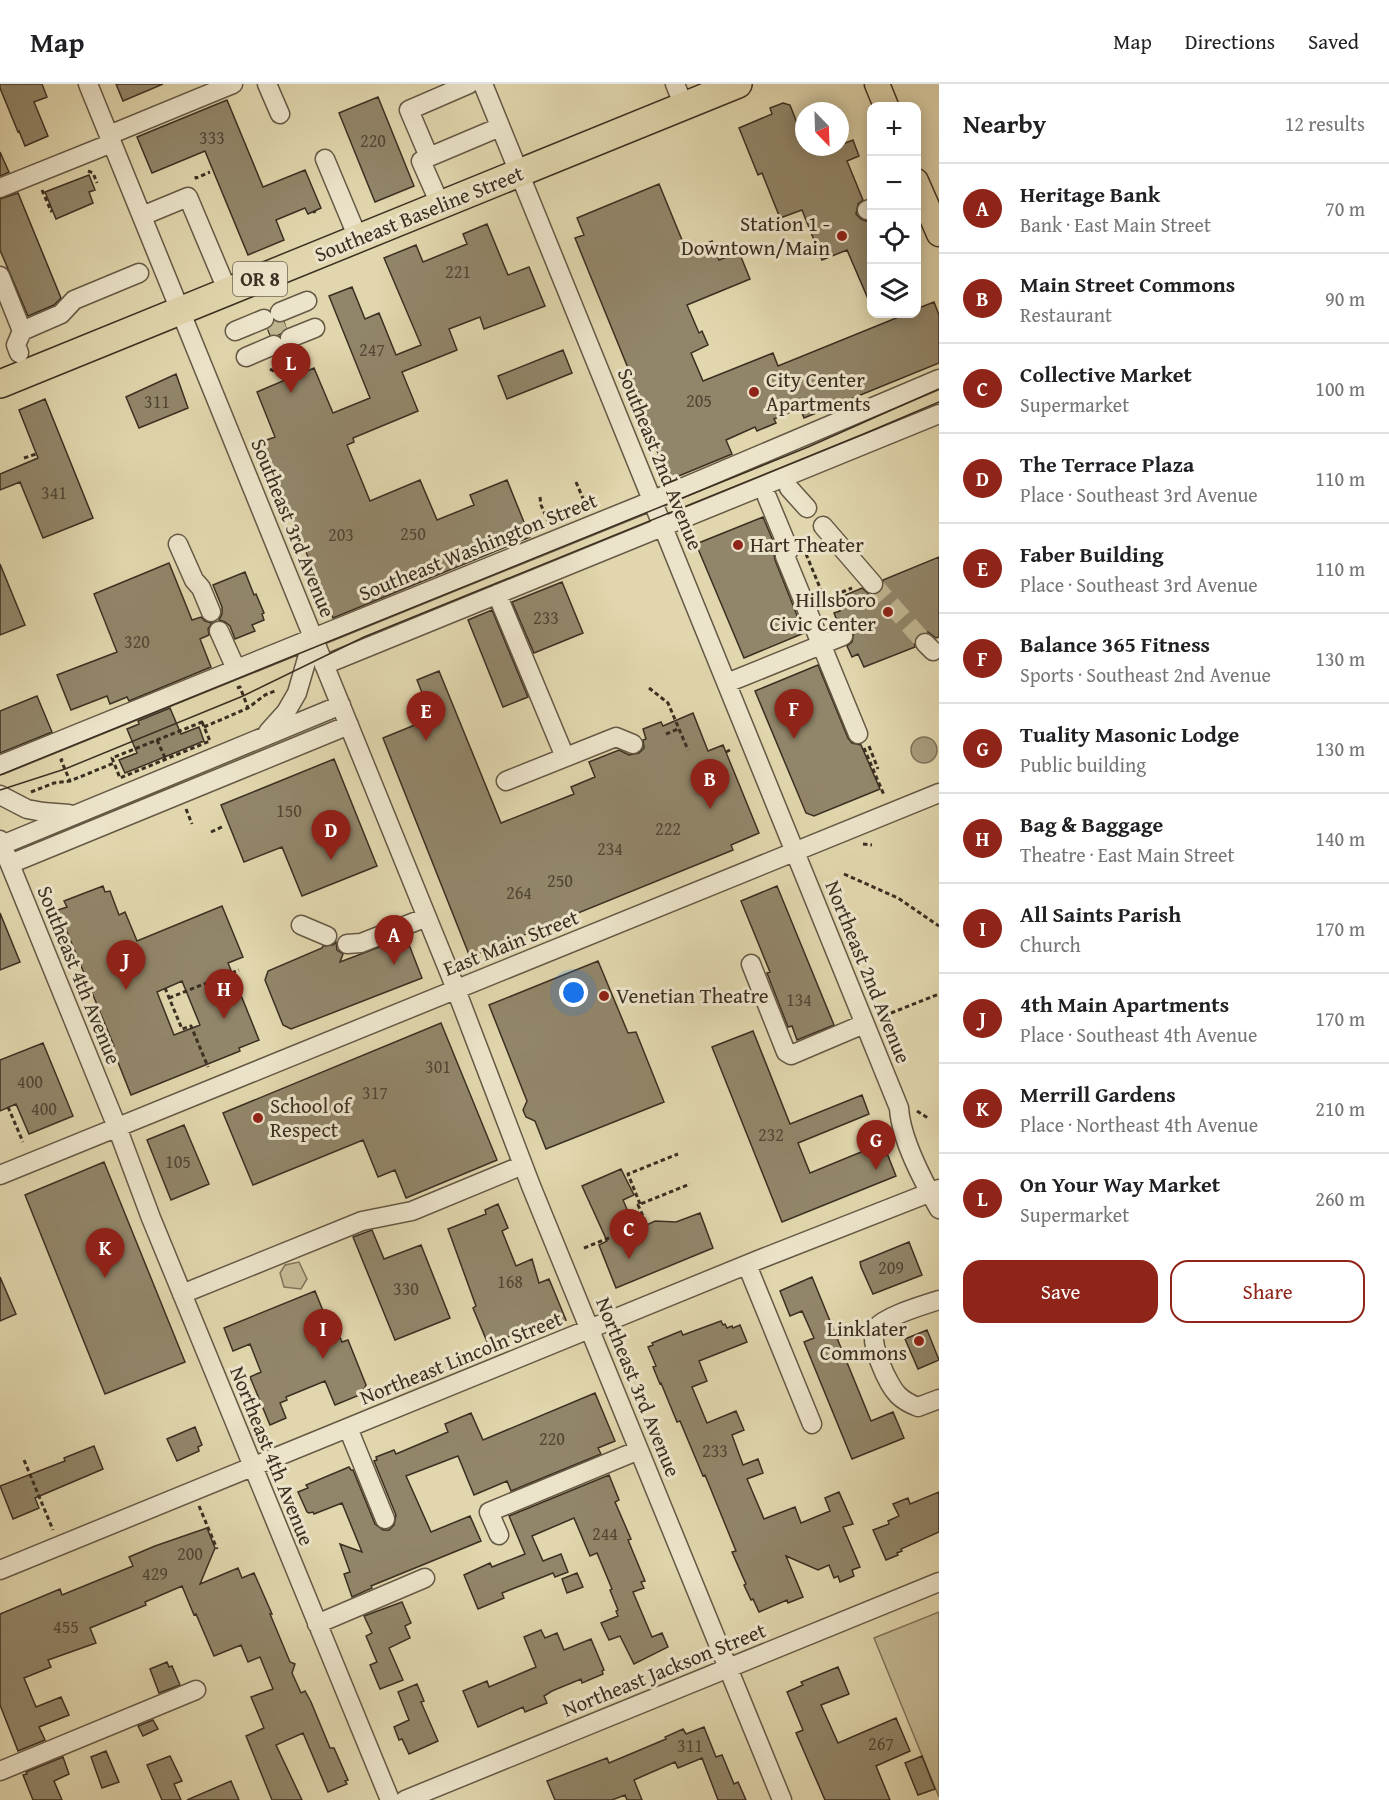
<!DOCTYPE html>
<meta charset="utf-8">
<style>
:root{--surface:#fff;--page:#f2f2f2;--text:#202124;--muted:#757577;--line:#e0e0e0;--accent:#8f2418}
body{margin:0;font-family:"Gentium Book Plus",serif;background:var(--page);color:var(--text)}
.controls{position:absolute;right:18px;top:18px;display:grid;overflow:hidden;border-radius:12px;box-shadow:0 3px 15px #0003}
.controls button{width:54px;height:54px;display:grid;place-items:center;padding:0;border:0;border-bottom:2px solid var(--line);background:var(--surface);color:var(--text);font:30px sans-serif}
.compass{position:absolute;left:795px;top:18px;width:54px;height:54px;border-radius:50%;background:var(--surface);box-shadow:0 3px 15px #0003;rotate:157deg}
.you{position:absolute;left:574px;top:909px;width:21px;height:21px;margin:-15px;border:4px solid #fff;border-radius:50%;background:#1a73e8;box-shadow:0 0 0 9px #1a73e833}
.badge{display:grid;place-items:center;width:39px;height:39px;border-radius:50%;background:var(--accent);color:#fff;font-size:20px;font-weight:700}
.pin{position:absolute;translate:-50% -50px;filter:drop-shadow(0 2px 3px #0008)}
.pin::after{content:'';position:absolute;top:32px;width:21px;height:18px;background:inherit;clip-path:polygon(0 0,100% 0,50% 100%)}
.list{margin:0;padding:0;list-style:none}
h2{display:flex;justify-content:space-between;align-items:center;height:78px;margin:0;padding:0 24px;font-size:26px}
h2 small{font-size:20px;font-weight:400;color:var(--muted)}
.list li{display:grid;grid-template-columns:39px 1fr auto;gap:18px;align-items:center;box-sizing:border-box;height:90px;padding:0 24px;border-top:2px solid var(--line)}
.list b{display:block;font-size:22px;white-space:nowrap}
.list p{margin:0;font-size:20px;white-space:nowrap;color:var(--muted)}
.list em{font-size:20px;font-style:normal;color:var(--muted)}
.actions{display:flex;gap:12px;padding:18px 24px}
.actions a{flex:1;padding:14px 0;border:2px solid var(--accent);border-radius:18px;text-align:center;font-size:21px;color:var(--accent)}
.actions .main{background:var(--accent);color:#fff}
.icon{flex:none;width:33px;height:33px;fill:none;stroke:currentColor;stroke-width:2;stroke-linecap:round;stroke-linejoin:round}
.map{position:relative;flex:none;width:939px;height:1716px;overflow:hidden}
header{display:flex;align-items:center;gap:36px;box-sizing:border-box;height:84px;padding:0 30px;background:var(--surface);border-bottom:2px solid var(--line)}
header strong{font-size:28px}
nav{display:flex;gap:33px;margin-inline-start:auto;font-size:21px}
main{display:flex}
aside{flex:1;background:var(--surface)}
.map>svg:first-child{display:block}
.green{fill:#c5ba95;stroke:#80745c;stroke-width:1.5}
.water{fill:#a99d7e;stroke:#7d7159;stroke-width:1.5}
.building{fill:#92866a;stroke:#3c2f22;stroke-width:1.5;fill-rule:evenodd}
.lines{fill:none;stroke-linecap:round;stroke-linejoin:round}
.minor-tunnel{stroke:#c0b591;stroke-width:18;stroke-dasharray:18 9;stroke-linecap:butt}
.minor-casing{stroke:#655945;stroke-width:21}
.major-casing{stroke:#3c2f22;stroke-width:27}
.highway-casing{stroke:#3c2f22;stroke-width:30}
.path{stroke:#3c2f22;stroke-width:3;stroke-dasharray:4.5 3;stroke-linecap:butt}
.minor{stroke:#ece4ca;stroke-width:18}
.major{stroke:#e1d6ad;stroke-width:24}
.highway{stroke:#e1d6ad;stroke-width:27}
.tram{stroke:#3c2f22;stroke-width:1.5}
.poi-dot{fill:#8f2418;stroke:#ece4ca;stroke-width:2}
.labels{text-anchor:middle;stroke-width:6;stroke-linejoin:round;paint-order:stroke}
.number-label{font-size:18px;fill:#524534}
.shield{fill:#ece4ca;stroke:#716554;stroke-width:1.5}
.shield-label{font-size:20px;font-weight:bold;fill:#3c2f22}
.street-label{font-size:21px;fill:#3c2f22;stroke:#ece4ca}
.poi-label{font-size:21px;fill:#3c2f22;stroke:#ece4ca;text-anchor:start}
</style>
<header>
<strong>Map</strong>
<nav><a>Map</a><a>Directions</a><a>Saved</a></nav>
</header>
<main>
<div class="map">
<svg width="939" height="1716" viewBox="0 0 939 1716">
<rect width="100%" height="100%" fill="#e1d6ad"/>
<filter id="stains"><feTurbulence type="fractalNoise" baseFrequency=".00333" numOctaves="4"/><feColorMatrix values="0 0 0 0 .2 0 0 0 0 .09 0 0 0 0 .02 0 0 0 .5 -.17"/></filter>
<radialGradient id="worn" r=".72"><stop offset=".6" stop-color="#630" stop-opacity="0"/><stop offset="1" stop-color="#630" stop-opacity=".3"/></radialGradient>
<path class="green" d="M299 1178 307 1195 301 1205 284 1203 280 1189 285 1181Z
M939 1528V1713L874 1554Z"/>
<path class="water" d="M911 666a13 13 0 1 1 26 0a13 13 0 1 1-26 0Z"/>
<path class="building" d="M0 0H42L47 13 34 18 48 52 25 62 19 47 18 48 0 4Z
M116 0H163L123 17Z
M378 13 414 102 375 118 339 29Z
M227 16 263 103 305 86 321 124 308 130 305 124 276 136 284 156 248 171 205 67 152 89 137 53Z
M783 19 790 21 804 57V63L820 69 835 63H840V61L853 56 859 72 847 77 863 116 858 120 856 130 861 135 866 137H871L872 138V224L847 166 822 176 802 126 780 134 762 89 758 91 739 44 772 30 770 24Z
M0 68 9 88 0 92Z
M89 91 95 106 89 108 93 119 56 135 45 108Z
M659 100 687 168 712 157 719 176 739 168 750 195 687 221 699 249 702 247 708 261 691 269 703 297 773 269 778 282 906 230H916V225L934 218 939 231V279L804 334 800 324 774 335 776 339 757 347 755 343 726 356 732 370 669 396 635 313 639 311 575 154 584 151 577 134Z
M18 109 61 214 54 221 28 232 0 166V115Z
M487 140 508 191 529 183 545 222 484 245 480 233 449 245 457 266 402 288 418 327 353 354 354 358 347 361 370 417 420 396 437 436 474 421 470 411 507 396 530 453 333 534 261 358 275 353 257 308 290 294 278 271 283 268 285 264H294L303 289 314 284 333 329 370 314 329 212 352 203 365 235 379 229 396 271 421 261 384 174 416 161 423 178 467 160 463 150Z
M275 238H284L286 244 282 247 279 251H270L268 246 273 242Z
M563 266 572 289 507 315 498 292Z
M176 290 188 324 139 344 126 313Z
M45 315 93 434 43 454 20 398 0 406V390L38 374 19 326Z
M763 433 776 464 773 465 775 476 804 549 744 574 696 460Z
M939 473V553L936 554 928 548H922L914 556 915 563 864 583 858 570 852 573 847 562 852 558 854 548 849 543 844 541 839 542 834 529 840 527 836 515 862 504 869 510 876 511 883 504V496Z
M169 479 192 536 201 533 205 537 212 539 208 545 209 551 200 555 211 583 129 617 127 613 110 620 107 612 71 626 57 591 117 568 94 510Z
M0 480 25 541 0 551Z
M245 488 254 511 256 510 264 529 262 530 264 536 252 541 255 547 235 555 230 542 225 538 219 536 222 530V523L213 501Z
M562 498 583 549 534 569 512 518Z
M492 526 528 613 503 623 468 536Z
M818 581 848 654 852 659 861 661 880 705 814 732 806 729 755 607Z
M439 587 501 739 574 710 571 703 595 693 589 678 619 666 629 671 639 669 644 664 643 656 646 655 643 645 661 638 663 642 693 629 708 667 723 661 759 749 731 761 733 766 470 873 383 654 432 634 417 596Z
M37 612 52 648 0 669V627Z
M170 624 181 650 199 643 204 657 125 689 119 676 137 669 127 645 139 640 138 637Z
M334 675 377 782 302 812 282 763 244 778 221 721Z
M103 802 105 808 110 807 119 831 125 828 137 857 222 822 243 873 228 879 259 956 239 964 240 967 131 1011 112 963 114 962 58 826 67 823 64 817ZM182 897 200 941 174 951 157 908Z
M777 802 834 941 797 956 792 942 788 943 767 889 770 888 741 817Z
M0 829 20 878 0 886Z
M406 853 422 894 291 945 283 941 265 896 268 887 322 864 323 862 333 861 336 858 337 866 343 870 340 878Z
M598 877 628 949 636 948 664 1018 546 1065 535 1037 526 1033 523 1026 527 1017 489 921Z
M441 939 497 1076 406 1114 395 1086 378 1093 363 1056 253 1101 223 1029Z
M753 947 790 1040 862 1011 869 1030 798 1059 810 1089 883 1059 896 1092 782 1138 712 963Z
M43 959 73 1032 29 1050 16 1020 0 1027V976Z
M184 1041 209 1100 171 1116 147 1056Z
M104 1078 185 1278 105 1310 25 1111Z
M621 1085 634 1111 623 1116 636 1146 655 1137 676 1138 700 1129 713 1164 616 1204 599 1161 607 1157 582 1102Z
M498 1120 508 1144 502 1147 516 1182 532 1175 539 1199 549 1195 566 1236 544 1246 541 1241 488 1260 473 1224 476 1222 448 1145 486 1130 485 1126Z
M372 1146 384 1175 421 1161 450 1234 395 1256 353 1153Z
M909 1158 922 1191 873 1210 861 1183 860 1178Z
M0 1193 16 1230 0 1237Z
M812 1193 871 1337 893 1328 904 1354 852 1375 804 1258 814 1254 802 1227 790 1232 780 1207Z
M315 1207 330 1244 335 1242 342 1258 348 1256 366 1301 362 1310 335 1321 325 1297 286 1313 287 1316 280 1319 286 1334 270 1341 250 1293 261 1288 250 1260 233 1267 224 1244Z
M721 1237 723 1241 725 1240 727 1244 732 1242 733 1244 740 1241 747 1258 699 1277 707 1297 692 1303 707 1339 736 1327 744 1346 732 1351 743 1381 758 1375 763 1389 747 1395 764 1435 795 1423 801 1439 830 1427 825 1414 839 1408 853 1440 843 1443 860 1483 852 1486 854 1492 840 1498 838 1492 834 1494 829 1481 818 1486 786 1472 803 1513 788 1519 787 1516 759 1528 753 1515 751 1516 744 1501 746 1500 732 1468 736 1467 705 1391 703 1392 680 1337 677 1338 661 1299 660 1300 653 1283 656 1282 648 1263 653 1261 652 1259 681 1247 683 1251Z
M927 1246 939 1276 918 1285 905 1255Z
M595 1309 615 1357 598 1364 601 1370 511 1407 507 1397 474 1411 458 1372 406 1392 431 1448 470 1432 481 1457 371 1502 372 1504 352 1513 344 1490 350 1488 340 1460 362 1468 342 1419 314 1430 313 1428 309 1429 307 1428 298 1408 308 1404 306 1401 349 1383 351 1386H353L375 1440 383 1446H389L394 1441 396 1431 374 1377 377 1376 376 1373 394 1366 396 1370 448 1348 445 1340 471 1329 483 1356Z
M195 1343 202 1361 198 1363 199 1367 177 1377 167 1355Z
M94 1362 103 1385 35 1414 39 1424 13 1435 0 1402 65 1377 64 1374Z
M609 1391 619 1416 615 1418 631 1455 628 1456 645 1497 641 1498 644 1504 633 1508 652 1553 662 1549 668 1563 634 1580 620 1552 609 1556 601 1539 618 1532 616 1527 618 1526 610 1506 612 1505 597 1469 590 1472 574 1434 532 1452 543 1477 561 1470 568 1488 555 1493 553 1489 502 1509 504 1514 478 1525 464 1491 490 1479 492 1483 525 1470 509 1432Z
M939 1408V1448L901 1465 902 1467 897 1469 898 1471 886 1476 873 1446 889 1440 888 1437 899 1432 893 1420 908 1414 910 1420Z
M207 1444 215 1464 200 1500 238 1484 242 1494 254 1489 272 1530H270L290 1578 295 1580 292 1589 301 1609 305 1607 311 1618 330 1664H334L348 1696 345 1697 347 1700 328 1708 303 1649 276 1661 302 1716H272L246 1652 264 1644 251 1613 273 1605 260 1573 248 1578 241 1561 214 1572 196 1530 194 1531 182 1502 145 1518 146 1521 90 1544 96 1559 48 1576 51 1583 24 1594 36 1623 61 1613 69 1631 39 1643 45 1656 18 1667 0 1621V1530L60 1505 62 1511 133 1482 129 1473 155 1462Z
M577 1489 583 1503 567 1509 562 1495Z
M402 1518 411 1539 405 1542 410 1554 389 1564 403 1596 380 1605 370 1581 377 1578 366 1552 372 1549 364 1532Z
M541 1546 545 1554 557 1549 564 1566 591 1555 604 1586 602 1587 603 1590 582 1599 581 1595 552 1607 544 1612 547 1619 525 1628 523 1623 478 1643 463 1607 487 1597 489 1603 536 1583 524 1553Z
M167 1578 169 1583 172 1582 180 1601 159 1609 150 1585Z
M838 1583 849 1610 821 1621 838 1659 896 1634 910 1667 876 1682 890 1716H825L796 1649 803 1646 787 1608 803 1601 801 1598Z
M417 1600 424 1617 421 1618 438 1657 409 1670 402 1655 399 1656 394 1643 409 1636 398 1608Z
M153 1636 158 1645 143 1652 138 1642Z
M704 1643 716 1673 722 1671 734 1700 738 1698 746 1716H718L702 1674 678 1684 675 1678 634 1696 642 1716H627L625 1711 612 1716H555L547 1697 607 1674 609 1679 666 1655 665 1653 683 1645 686 1650Z
M106 1667 119 1698 102 1704 91 1673Z
M170 1672 182 1697 174 1700 181 1716H162L147 1681Z
M922 1672 935 1705 918 1711 905 1679Z
M63 1673 69 1690 54 1697 62 1716H33L23 1691 27 1690 26 1688Z
M231 1697 239 1716H187Z"/>
<g class="lines">
<path class="minor-tunnel" d="M268 245 284 238
M277 269 293 262
M873 500 925 559"/>
<defs>
<path id="minor" d="M88 0 450 890 531 1102 782 1716
M267 0 280 30
M469 0 409 26 429 73 500 43
M483 0 899 1024C901 1056 923 1097 939 1125
M675 0 684 22
M109 51 233 0
M429 73 421 77 440 120
M325 75 358 154
M0 104 112 59
M867 126 872 124
M142 132 188 113 228 208
M0 192 22 247 61 230 74 216 139 189
M280 228 307 217
M235 247 264 235
M290 254 315 244
M19 269 16 261 22 247
M246 273 274 261
M789 404 807 424
M767 413 789 466 785 472 858 650
M823 442 873 500
M178 460 194 496 201 504 211 528
M497 510 565 673
M219 547 236 585
M925 559 933 567
M324 581 939 330
M727 599 843 552
M268 648 286 628 297 609 313 554
M0 681 639 422 939 295
M506 697 616 653 633 660
M0 711 27 725 43 728 69 730
M0 756 117 1043 151 1134 390 1716
M2 761 341 621
M10 780 349 641
M301 841 327 852
M347 860 361 859 427 833
M751 880 786 968 791 971 864 940
M0 1091 939 709
M747 1181 812 1340
M182 1210 362 1137 412 1127 523 1081
M939 1216C924 1221 885 1232 876 1244 867 1256 888 1301 898 1311 904 1317 910 1320 918 1323L939 1315
M348 1344 385 1435
M499 1451 489 1428 639 1366
M0 1486 758 1176 939 1105
M317 1540 425 1494
M0 1687 196 1606
M405 1716 939 1498"/>
<path id="major" d="M877 0 886 22
M916 97 939 150"/>
<path id="highway" d="M0 300 738 0"/>
</defs>
<use href="#minor" class="minor-casing"/>
<use href="#major" class="major-casing"/>
<use href="#highway" class="highway-casing"/>
<path class="path" d="M88 87 93 89 97 99
M196 92V94L210 88
M42 106 51 127 52 126
M314 127 315 129
M270 285 281 291
M24 374 36 370
M576 398 587 424
M540 413 541 421 550 441
M806 470 823 511 821 512
M823 511 825 515 852 504
M237 604 240 603 248 624
M649 604 668 619 688 666
M202 638 210 657 120 694 112 674Z
M204 643 248 624 265 611 277 606
M666 650 678 645
M157 656 166 676
M869 662 878 685
M864 664 884 711
M726 668 730 666
M63 675 61 676 70 697
M31 708 54 699 70 697 114 679
M186 725 192 740
M211 748 224 742
M863 760 872 761
M844 790 898 814 939 842
M865 893 874 899
M165 904 182 945 191 942 208 983
M169 914 239 886
M891 929 939 910
M8 1023 23 1058
M917 1027 928 1034
M640 1120 628 1090 678 1070
M584 1164 646 1139 638 1121 690 1100
M24 1376 53 1446
M199 1422 217 1465"/>
<use href="#minor" class="minor"/>
<use href="#major" class="major"/>
<use href="#highway" class="highway"/>
<path class="tram" d="M0 691 808 363 939 305
M0 706 65 685 243 612 364 553 866 349 939 318"/>
</g>
<g class="poi-dot">
<circle cx="842" cy="152" r="6"/>
<circle cx="754" cy="308" r="6"/>
<circle cx="738" cy="461" r="6"/>
<circle cx="888" cy="528" r="6"/>
<circle cx="604" cy="912" r="6"/>
<circle cx="258" cy="1034" r="6"/>
<circle cx="919" cy="1257" r="6"/>
</g>
<g class="labels">
<g class="number-label">
<text x="212" y="60">333</text>
<text x="373" y="63">220</text>
<text x="458" y="194">221</text>
<text x="372" y="272">247</text>
<text x="699" y="323">205</text>
<text x="157" y="324">311</text>
<text x="54" y="415">341</text>
<text x="413" y="456">250</text>
<text x="341" y="457">203</text>
<text x="546" y="540">233</text>
<text x="137" y="564">320</text>
<text x="289" y="733">150</text>
<text x="668" y="751">222</text>
<text x="610" y="771">234</text>
<text x="560" y="803">250</text>
<text x="519" y="815">264</text>
<text x="799" y="922">134</text>
<text x="438" y="989">301</text>
<text x="30" y="1004">400</text>
<text x="375" y="1015">317</text>
<text x="44" y="1031">400</text>
<text x="771" y="1057">232</text>
<text x="178" y="1084">105</text>
<text x="891" y="1190">209</text>
<text x="510" y="1204">168</text>
<text x="406" y="1211">330</text>
<text x="552" y="1361">220</text>
<text x="715" y="1373">233</text>
<text x="605" y="1456">244</text>
<text x="190" y="1476">200</text>
<text x="155" y="1496">429</text>
<text x="66" y="1549">455</text>
<text x="881" y="1666">267</text>
<text x="690" y="1668">311</text>
</g>
<rect class="shield" x="233" y="178" width="54" height="34" rx="4.5"/>
<g class="shield-label">
<text x="260" y="202">OR 8</text>
</g>
<g class="street-label">
<text transform="translate(419 130) rotate(-22)" y="7">Southeast Baseline Street</text>
<text transform="translate(660 375) rotate(68)" y="7">Southeast 2nd Avenue</text>
<text transform="translate(293 444) rotate(68)" y="7">Southeast 3rd Avenue</text>
<text transform="translate(478 463) rotate(-22)" y="7">Southeast Washington Street</text>
<text transform="translate(511 859) rotate(-22)" y="7">East Main Street</text>
<text transform="translate(868 888) rotate(68)" y="7">Northeast 2nd Avenue</text>
<text transform="translate(79 891) rotate(68)" y="7">Southeast 4th Avenue</text>
<text transform="translate(461 1274) rotate(-22)" y="7">Northeast Lincoln Street</text>
<text transform="translate(638 1303) rotate(68)" y="7">Northeast 3rd Avenue</text>
<text transform="translate(272 1372) rotate(68)" y="7">Northeast 4th Avenue</text>
<text transform="translate(664 1586) rotate(-22)" y="7">Northeast Jackson Street</text>
</g>
<g class="poi-label">
<text x="830" y="147" text-anchor="end">Station 1 -<tspan x="830" dy="24">Downtown/Main</tspan></text>
<text x="766" y="303">City Center<tspan x="766" dy="24">Apartments</tspan></text>
<text x="750" y="468">Hart Theater</text>
<text x="876" y="523" text-anchor="end">Hillsboro<tspan x="876" dy="24">Civic Center</tspan></text>
<text x="616" y="919">Venetian Theatre</text>
<text x="270" y="1029">School of<tspan x="270" dy="24">Respect</tspan></text>
<text x="907" y="1252" text-anchor="end">Linklater<tspan x="907" dy="24">Commons</tspan></text>
</g>
</g>
<rect width="100%" height="100%" filter="url(#stains)"/>
<rect width="100%" height="100%" fill="url(#worn)"/>
</svg>
<div class="controls">
<button>+</button>
<button>−</button>
<button><svg class="icon" aria-label="locate" viewBox="0 0 24 24"><circle cx="12" cy="12" r="6"/><path d="M12 2v4M12 18v4M2 12h4M18 12h4"/></svg></button>
<button><svg class="icon" aria-label="layers" viewBox="0 0 24 24"><path d="M12 4l9 5-9 5-9-5zM3 14l9 5 9-5"/></svg></button>
</div>
<svg class="compass" viewBox="-18 -18 36 36"><path d="M0-13l5 13h-10z" fill="#e53935"/><path d="M0 13l5-13h-10z" fill="#757577"/></svg>
<div class="you"></div>
<div class="pin badge" style="left:394px;top:881px">A</div>
<div class="pin badge" style="left:710px;top:725px">B</div>
<div class="pin badge" style="left:629px;top:1175px">C</div>
<div class="pin badge" style="left:331px;top:776px">D</div>
<div class="pin badge" style="left:426px;top:657px">E</div>
<div class="pin badge" style="left:794px;top:655px">F</div>
<div class="pin badge" style="left:876px;top:1086px">G</div>
<div class="pin badge" style="left:224px;top:935px">H</div>
<div class="pin badge" style="left:323px;top:1275px">I</div>
<div class="pin badge" style="left:126px;top:906px">J</div>
<div class="pin badge" style="left:105px;top:1194px">K</div>
<div class="pin badge" style="left:291px;top:309px">L</div>
</div>
<aside>
<h2>Nearby<small>12 results</small></h2>
<ul class="list">
<li><span class="badge">A</span><div><b>Heritage Bank</b><p>Bank · East Main Street</p></div><em>70 m</em></li>
<li><span class="badge">B</span><div><b>Main Street Commons</b><p>Restaurant</p></div><em>90 m</em></li>
<li><span class="badge">C</span><div><b>Collective Market</b><p>Supermarket</p></div><em>100 m</em></li>
<li><span class="badge">D</span><div><b>The Terrace Plaza</b><p>Place · Southeast 3rd Avenue</p></div><em>110 m</em></li>
<li><span class="badge">E</span><div><b>Faber Building</b><p>Place · Southeast 3rd Avenue</p></div><em>110 m</em></li>
<li><span class="badge">F</span><div><b>Balance 365 Fitness</b><p>Sports · Southeast 2nd Avenue</p></div><em>130 m</em></li>
<li><span class="badge">G</span><div><b>Tuality Masonic Lodge</b><p>Public building</p></div><em>130 m</em></li>
<li><span class="badge">H</span><div><b>Bag &amp; Baggage</b><p>Theatre · East Main Street</p></div><em>140 m</em></li>
<li><span class="badge">I</span><div><b>All Saints Parish</b><p>Church</p></div><em>170 m</em></li>
<li><span class="badge">J</span><div><b>4th Main Apartments</b><p>Place · Southeast 4th Avenue</p></div><em>170 m</em></li>
<li><span class="badge">K</span><div><b>Merrill Gardens</b><p>Place · Northeast 4th Avenue</p></div><em>210 m</em></li>
<li><span class="badge">L</span><div><b>On Your Way Market</b><p>Supermarket</p></div><em>260 m</em></li>
</ul>
<div class="actions"><a class="main">Save</a><a>Share</a></div>
</aside>
</main>
